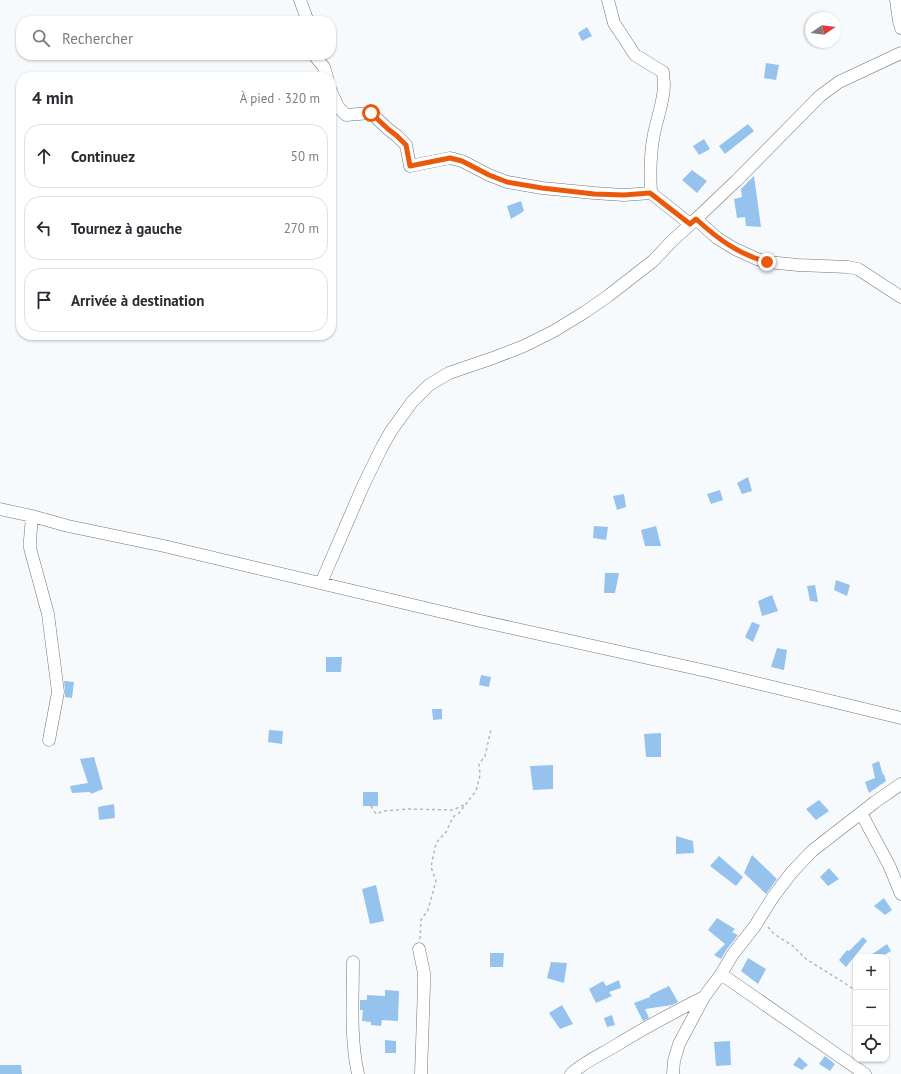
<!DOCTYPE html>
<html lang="fr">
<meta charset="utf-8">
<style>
:root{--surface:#fff;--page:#f7f7f7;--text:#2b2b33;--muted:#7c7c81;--line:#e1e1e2}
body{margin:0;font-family:"PT Sans",sans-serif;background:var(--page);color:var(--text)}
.controls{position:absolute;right:12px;bottom:12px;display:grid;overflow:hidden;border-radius:8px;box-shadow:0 1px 3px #0004}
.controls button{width:36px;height:36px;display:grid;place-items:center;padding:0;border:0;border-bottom:1px solid var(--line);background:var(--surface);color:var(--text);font:20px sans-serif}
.compass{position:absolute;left:805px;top:12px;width:36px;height:36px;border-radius:50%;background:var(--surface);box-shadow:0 1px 3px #0004;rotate:77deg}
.stop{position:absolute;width:12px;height:12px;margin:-9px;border:3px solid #ea580c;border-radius:50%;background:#fff}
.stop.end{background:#ea580c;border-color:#fff;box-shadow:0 1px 4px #0008}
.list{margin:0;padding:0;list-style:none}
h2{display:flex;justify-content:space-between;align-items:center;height:52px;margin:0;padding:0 16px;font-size:17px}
h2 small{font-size:13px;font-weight:400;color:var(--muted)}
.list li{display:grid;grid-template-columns:26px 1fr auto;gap:12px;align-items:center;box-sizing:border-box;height:64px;margin:0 8px 8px;padding:0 8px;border:1px solid var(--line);border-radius:16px}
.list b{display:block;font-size:15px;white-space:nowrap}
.list em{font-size:13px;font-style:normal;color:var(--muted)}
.icon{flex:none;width:22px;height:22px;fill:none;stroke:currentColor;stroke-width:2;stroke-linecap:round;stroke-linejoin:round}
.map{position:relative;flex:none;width:901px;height:1074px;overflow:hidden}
.search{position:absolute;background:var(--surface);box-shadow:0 1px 3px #0004;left:16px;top:16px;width:320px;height:44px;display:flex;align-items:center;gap:10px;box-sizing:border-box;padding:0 14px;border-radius:16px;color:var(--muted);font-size:15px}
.panel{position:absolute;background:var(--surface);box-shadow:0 1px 3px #0004;left:16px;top:72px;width:320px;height:268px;border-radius:16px}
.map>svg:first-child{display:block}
.building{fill:#96c2ee}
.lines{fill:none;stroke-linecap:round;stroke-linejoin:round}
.minor-casing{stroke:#727577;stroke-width:13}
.path{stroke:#b4b7b9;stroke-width:1.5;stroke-dasharray:3 3;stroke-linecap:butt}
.minor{stroke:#fff;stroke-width:12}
.route{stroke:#ea580c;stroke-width:5}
</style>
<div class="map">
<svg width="901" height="1074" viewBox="0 0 901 1074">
<rect width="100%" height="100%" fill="#f7fafd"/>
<path class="building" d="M587 27 592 36 582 41 578 33Z
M766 63 779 65 776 80 764 78Z
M748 124 754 131 725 154 719 146Z
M704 139 710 149 699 155 693 146Z
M692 170 707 181 697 193 682 180Z
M754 176 761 227 746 226 745 217 737 218 734 199 742 197 741 189Z
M521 201 524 211 511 219 507 206Z
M748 477 752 491 742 494 737 483Z
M720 490 723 500 711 504 707 494Z
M624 494 626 507 617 510 613 496Z
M594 526 608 527 606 540 593 538Z
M656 526 661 546H645L641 530Z
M605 573H619L615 593H604Z
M836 580 850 585 847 596 834 590Z
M815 585 818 602 810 601 807 586Z
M772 595 778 611 762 616 758 601Z
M752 622 760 625 753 642 745 637Z
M777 648 787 650 784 670 771 667Z
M326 657H342L341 672H326Z
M481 675 491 677 489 687 479 685Z
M64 681 74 682 72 698 65 697V691Z
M432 709H442V719L433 720Z
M269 730 283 731 282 744 268 742Z
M661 733V757H646L644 734Z
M94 757 103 789 91 794 90 792 72 793 70 786 88 783 80 759Z
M879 761 883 775 884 774 886 781 869 793 865 782 875 778 872 764Z
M553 765V789L533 790 530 766Z
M363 792H378V806H363Z
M819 800 829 811 816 820 806 809Z
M114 804 115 818 99 820 98 807Z
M676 836 693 841 694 853 676 854Z
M752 855 777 879 766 894 744 873Z
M719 856 743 877 736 886 710 866Z
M829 868 839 879 828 886 820 877Z
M376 885 384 921 370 924 362 889Z
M884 898 892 910 885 915 874 906Z
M717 918 735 929 732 932 738 935 727 949 721 959 714 955 725 944 708 930Z
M863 937 867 941 846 967 839 960 847 950 849 951Z
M887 944 891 951 881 957H868Z
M490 953H504L503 967H490Z
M748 958 766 969 758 984 741 971Z
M551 962 567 963 564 983 547 978Z
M619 980 621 988 609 992 612 996 596 1003 589 989 603 981 606 986Z
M669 986 678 1002 672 1005 645 1009 649 1018 643 1021 634 1003 650 997V995Z
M385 990 399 991 398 1021 382 1020 381 1026 371 1025V1022L362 1021 363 1010H360V1000H367V995L385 996Z
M562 1005 573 1024 560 1029 549 1013Z
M612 1015 615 1025 607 1027 604 1018Z
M385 1040 396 1041V1053H385Z
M730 1041 731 1065 716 1066 714 1042Z
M825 1056 835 1064 830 1071 819 1064Z
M799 1057 808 1065 802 1070 793 1065Z
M0 1065H21L22 1074H0Z"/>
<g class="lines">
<defs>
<path id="minor" d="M300 0 307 19V21
M608 0 614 23 635 55 663 72C663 76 664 81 664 85 664 101 657 118 654 134 650 153 650 174 651 193
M896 0 899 21 901 28
M314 55 324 67 327 77
M331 91 338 107 346 115 371 113 388 129 397 136 406 145 410 166 450 158 462 161 489 175 507 182 542 188 594 193 624 195 651 193 690 224
M696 219 736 181 820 96 839 82 901 53
M0 509 32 516 68 526 164 546 476 620 711 672 901 718
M32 516 30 540V548L48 614 58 692 49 740
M321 583 363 486 382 447 391 431 412 402 429 385 449 373 493 358 524 346 554 331 585 312 608 296 653 261 672 241 696 219 717 238 735 249 757 259 767 262 798 265 848 267 858 269 901 297
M861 813 889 865 901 894
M419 949 424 973V986L421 1074
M353 962C353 999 350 1038 358 1074
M721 974 865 1074
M571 1074C584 1062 600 1055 615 1046 644 1028 674 1012 704 997
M673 1074 674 1061 679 1044 704 997 721 974 733 954 755 926 773 897 792 872 812 851 875 802 901 784"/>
</defs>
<use href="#minor" class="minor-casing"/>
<path class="path" d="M371 806 376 814 384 811 407 809 453 810 464 805
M768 927 774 934 793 946 806 959 843 982 856 991
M420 939 421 920 428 910 436 881 431 867 436 843 446 832 453 817 459 813 476 791 480 775 479 764 485 756 491 729"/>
<use href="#minor" class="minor"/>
</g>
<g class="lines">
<path class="route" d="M371 113 388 129 397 136 406 145 410 166 450 158 462 161 489 175 507 182 542 188 594 194 624 195 650 193 690 224 696 219C718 239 738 254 767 262"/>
</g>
</svg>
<div class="controls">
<button>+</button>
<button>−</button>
<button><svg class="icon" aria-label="locate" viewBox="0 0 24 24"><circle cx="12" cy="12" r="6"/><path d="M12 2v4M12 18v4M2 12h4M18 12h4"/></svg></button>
</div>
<svg class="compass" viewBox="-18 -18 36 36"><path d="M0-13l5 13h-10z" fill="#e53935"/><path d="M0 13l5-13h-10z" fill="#7c7c81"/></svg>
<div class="stop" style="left:371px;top:113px"></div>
<div class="stop end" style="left:767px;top:262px"></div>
<div class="search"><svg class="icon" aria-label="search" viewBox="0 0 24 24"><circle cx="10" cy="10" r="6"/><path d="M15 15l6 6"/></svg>Rechercher</div>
<section class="panel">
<h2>4 min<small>À pied · 320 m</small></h2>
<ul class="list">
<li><svg class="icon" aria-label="ahead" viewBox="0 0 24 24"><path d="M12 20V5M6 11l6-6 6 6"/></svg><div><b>Continuez</b></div><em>50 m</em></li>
<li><svg class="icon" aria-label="left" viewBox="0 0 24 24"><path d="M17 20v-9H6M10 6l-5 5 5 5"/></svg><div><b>Tournez à gauche</b></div><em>270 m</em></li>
<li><svg class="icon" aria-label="arrive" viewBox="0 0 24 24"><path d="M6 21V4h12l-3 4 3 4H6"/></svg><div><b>Arrivée à destination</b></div></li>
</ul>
</section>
</div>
